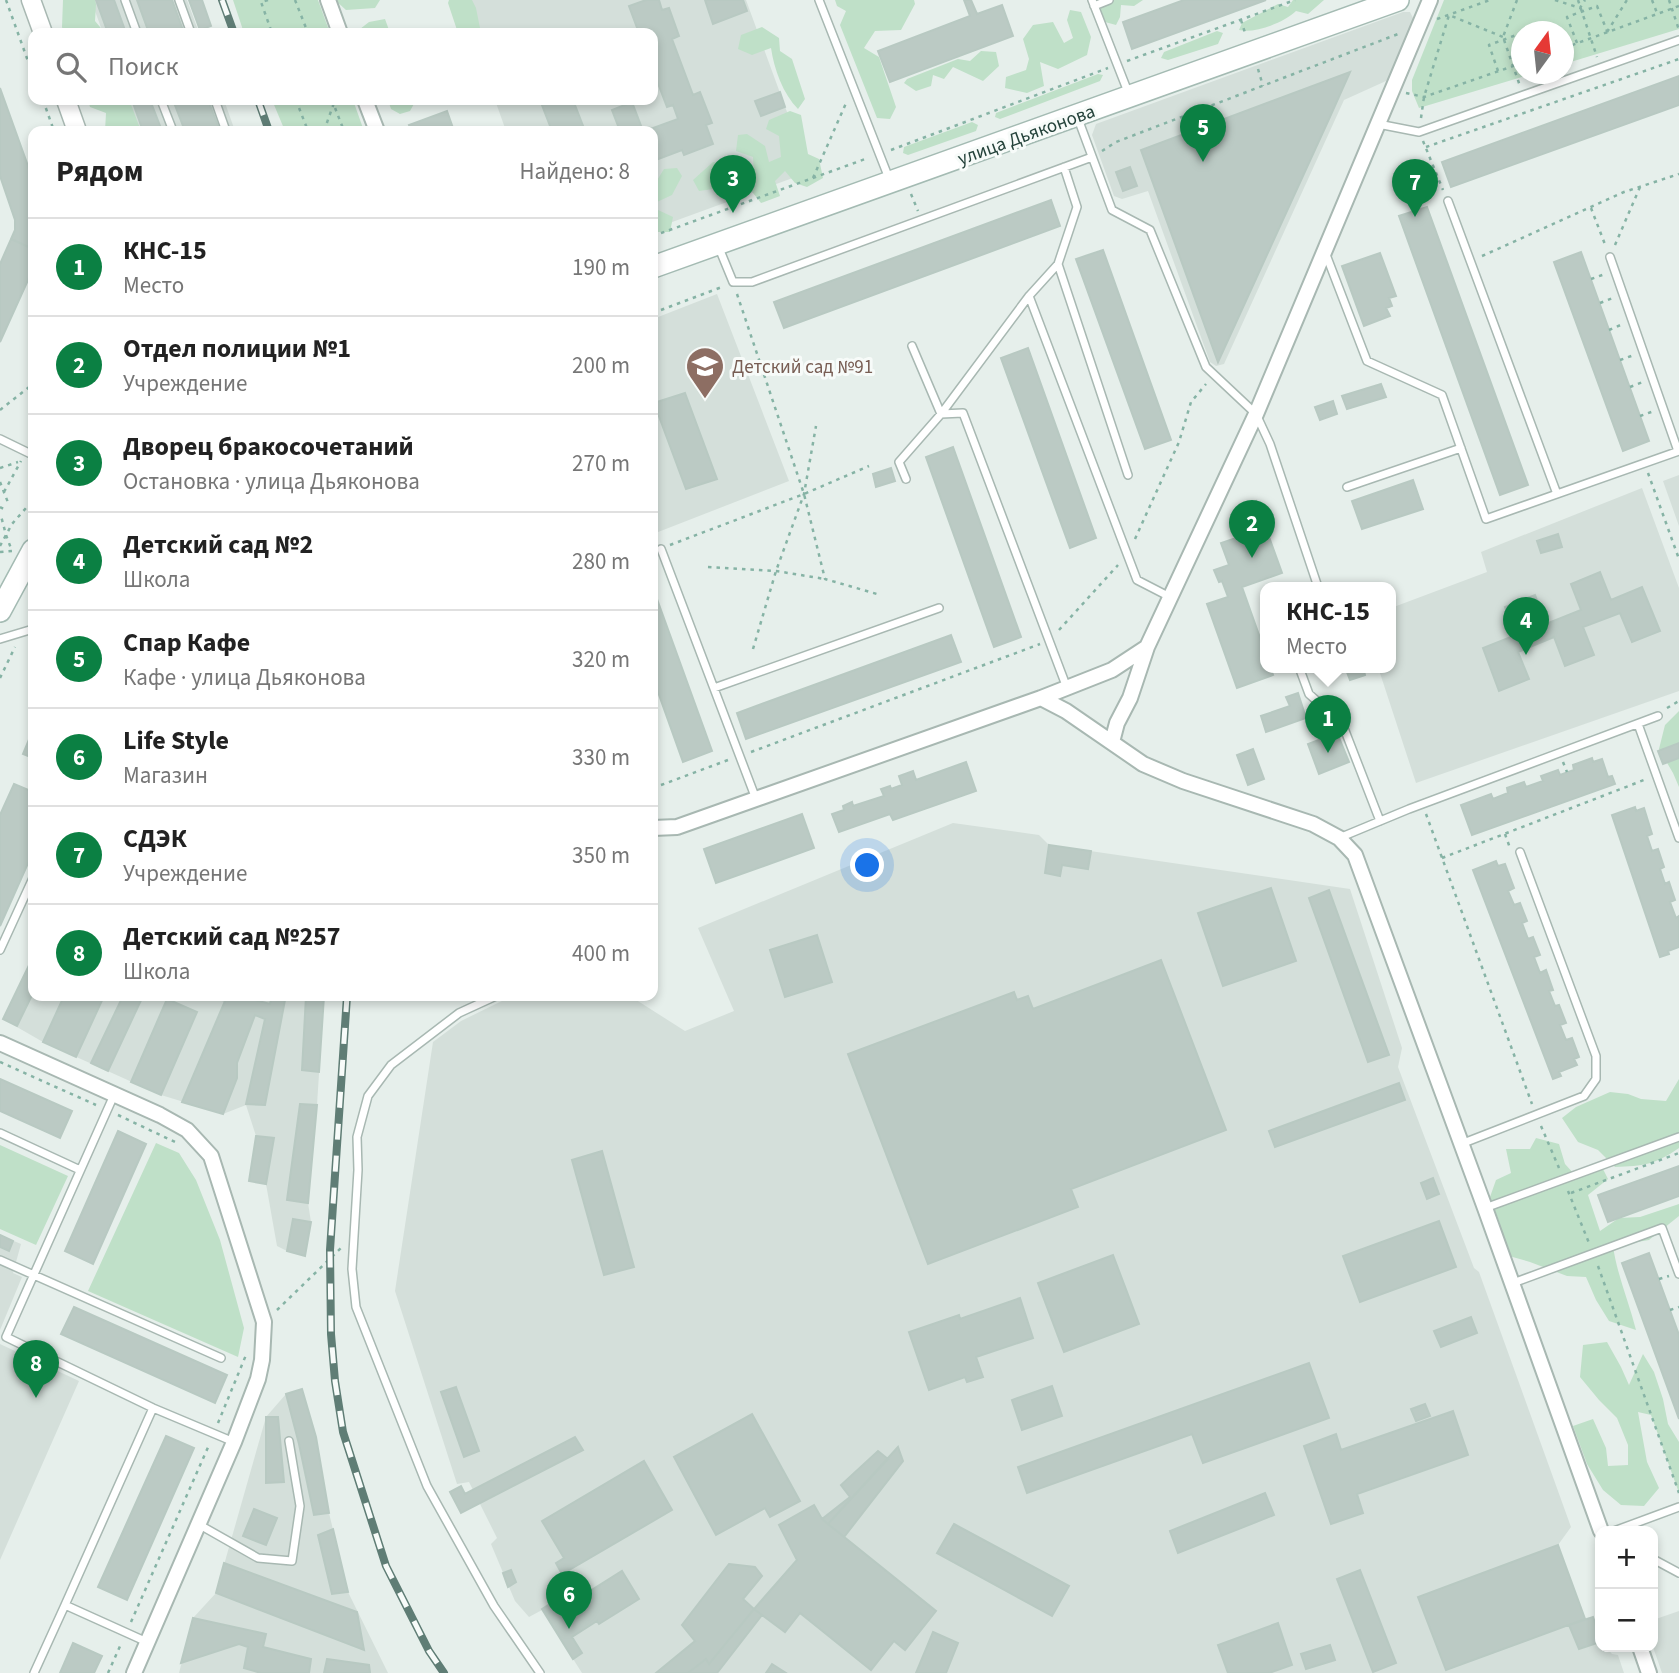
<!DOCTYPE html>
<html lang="ru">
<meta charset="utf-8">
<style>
:root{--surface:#fff;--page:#f2f2f2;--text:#222;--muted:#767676;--line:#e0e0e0;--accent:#0b8043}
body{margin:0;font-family:"Source Sans 3",sans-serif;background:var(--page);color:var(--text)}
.controls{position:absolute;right:21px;bottom:21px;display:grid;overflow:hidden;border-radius:14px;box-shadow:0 4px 10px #0003}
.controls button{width:63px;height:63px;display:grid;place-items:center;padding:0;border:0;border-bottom:2px solid var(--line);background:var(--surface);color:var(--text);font:35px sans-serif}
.compass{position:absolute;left:1511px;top:21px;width:63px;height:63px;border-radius:50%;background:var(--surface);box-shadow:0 4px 10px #0003;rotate:15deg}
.you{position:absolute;left:868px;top:866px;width:24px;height:24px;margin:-18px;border:5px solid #fff;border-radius:50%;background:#1a73e8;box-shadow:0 0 0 10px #1a73e833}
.badge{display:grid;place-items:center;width:46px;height:46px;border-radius:50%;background:var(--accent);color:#fff;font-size:23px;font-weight:700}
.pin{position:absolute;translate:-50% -58px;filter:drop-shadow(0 2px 4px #0008)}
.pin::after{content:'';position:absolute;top:37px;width:24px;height:21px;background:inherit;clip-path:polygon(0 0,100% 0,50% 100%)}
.popup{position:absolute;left:1260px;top:582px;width:136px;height:91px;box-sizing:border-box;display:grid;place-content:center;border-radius:14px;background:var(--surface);filter:drop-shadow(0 2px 5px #0005);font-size:23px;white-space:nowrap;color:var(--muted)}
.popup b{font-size:26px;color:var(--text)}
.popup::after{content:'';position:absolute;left:50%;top:100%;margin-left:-14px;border:14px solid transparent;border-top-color:var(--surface)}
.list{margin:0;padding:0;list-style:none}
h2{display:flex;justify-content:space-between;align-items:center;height:91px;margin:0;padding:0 28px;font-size:30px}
h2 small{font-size:23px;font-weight:400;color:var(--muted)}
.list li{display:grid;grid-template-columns:46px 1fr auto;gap:21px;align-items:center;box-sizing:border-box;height:98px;padding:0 28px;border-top:2px solid var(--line)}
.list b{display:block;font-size:26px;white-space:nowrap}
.list p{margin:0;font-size:23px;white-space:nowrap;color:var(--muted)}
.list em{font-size:23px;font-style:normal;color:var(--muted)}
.icon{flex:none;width:38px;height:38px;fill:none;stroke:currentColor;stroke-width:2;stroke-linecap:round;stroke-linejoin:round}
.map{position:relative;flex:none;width:1679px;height:1673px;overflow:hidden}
.search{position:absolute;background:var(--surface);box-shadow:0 4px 10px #0003;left:28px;top:28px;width:630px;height:77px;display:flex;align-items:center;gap:18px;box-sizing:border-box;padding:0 24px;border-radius:14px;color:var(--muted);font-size:26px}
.panel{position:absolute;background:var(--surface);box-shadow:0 4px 10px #0003;left:28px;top:126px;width:630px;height:875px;border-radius:14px}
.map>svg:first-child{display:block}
.built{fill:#d4dfda}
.green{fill:#bfe0c8}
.building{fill:#bbcac4;stroke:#b8c9c2;stroke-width:2}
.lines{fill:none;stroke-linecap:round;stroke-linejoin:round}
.service-casing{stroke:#a8b8b2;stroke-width:10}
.minor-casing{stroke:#a8b8b2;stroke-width:18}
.tertiary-casing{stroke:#a8b8b2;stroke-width:21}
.secondary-casing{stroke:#a4bbb3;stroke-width:24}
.path{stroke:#86b3a5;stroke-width:2.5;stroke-dasharray:3.5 5;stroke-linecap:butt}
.service{stroke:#fff;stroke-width:7}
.minor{stroke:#fff;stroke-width:14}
.tertiary{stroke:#fff;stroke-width:18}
.secondary{stroke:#fff;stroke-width:21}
.rail-casing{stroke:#5f7d75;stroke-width:8}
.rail{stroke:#f7fbf9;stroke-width:5;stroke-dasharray:16;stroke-linecap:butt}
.labels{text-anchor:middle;stroke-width:6;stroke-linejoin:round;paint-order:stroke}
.street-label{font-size:19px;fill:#24423a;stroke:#f7fbf9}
.education-label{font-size:19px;fill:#785e54;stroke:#f7fbf9;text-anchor:start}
</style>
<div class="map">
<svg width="1679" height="1673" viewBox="0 0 1679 1673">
<rect width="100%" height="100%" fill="#e6efeb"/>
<path class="built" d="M91 0H187L199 33H103Z
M458 0H746L809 172 653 229V131H506L495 100H653V33H470Z
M1403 12H1410L1413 18 1412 29 1392 75 1386 81 1344 100 1224 364 1216 366 1210 362 1148 191 1122 199 1114 196 1092 135 1096 124Z
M127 100H224L235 131H139Z
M717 294 789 481 653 534V319Z
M1679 475V526L1663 481Z
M1642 488 1679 588V691L1416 783 1378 667H1391V608L1487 572 1481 552Z
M953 823 1039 835 1049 845 1350 889 1402 1048 1398 1067 1474 1268 1479 1272 1571 1527 1558 1545 1585 1618 1593 1617 1600 1637V1647H1606L1612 1654 1618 1655 1624 1673H582L542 1610 529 1617 515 1601 491 1544 497 1538 469 1482 457 1484 395 1291 433 1042 461 1021 512 996H630L685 1031 734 1011 698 928Z
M33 957V996H324L317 1105 308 1203 311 1222 305 1256 287 1251 277 1246 266 1184 249 1181 256 1136 246 1105 223 1114 161 1095 43 1042 3 1019Z
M0 1235 21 1244 13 1273 22 1277 0 1330Z
M0 1344 79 1381 0 1560Z
M302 1389 316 1437 329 1513 348 1592 388 1673H179L193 1618 216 1593 266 1417 286 1394Z
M1679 1611V1673H1662L1653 1647V1620Z"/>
<path class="green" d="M63 0H95L96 4 95 21 105 33H64L62 27Z
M233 0H318L330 33H244Z
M335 0H380L375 8 346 10Z
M449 0H472L476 8 481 33H466L457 30 448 3Z
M835 0H914L915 4 901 30 875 31 864 48 879 57 896 107 890 119 877 118 840 25 846 11 837 6Z
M1099 0H1143L1134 6 1121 5 1120 17 1116 25 1105 22 1097 8Z
M1293 0H1324L1308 14 1296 11C1285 22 1255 34 1239 30L1242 23 1278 4 1288 7Z
M1444 0H1679V29L1564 64V32H1522V74H1532L1419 108 1412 91V80Z
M1070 10 1081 12 1091 37 1087 55 1058 69 1040 62 1044 86 1027 93 1005 88 1006 77 1026 70 1029 59 1023 39 1033 25 1053 22 1064 43 1073 38 1067 20Z
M385 19 389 30 386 33H355L369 22Z
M762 27 779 38 780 51 792 59 805 99 798 109C783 94 774 69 771 48L752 55 738 49 741 35Z
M1217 31 1223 33 1218 44 1168 60 1161 58 1164 52Z
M981 51 996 52 999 66 983 81 953 67 944 79 933 75 931 86 916 91 904 83 907 79 958 59 970 61Z
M1098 74 1103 75 1100 81 1000 119 995 117 996 113Z
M88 100H126L130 102 141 131H105L106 113 90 107Z
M272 100H353L364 131H285Z
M388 100H414L415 102 410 111 400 114 391 109Z
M790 111 801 115 808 154 819 159 823 178 807 187 795 183 785 171 775 181 780 196 761 203 749 188 731 197 713 189 699 191 693 180 713 162 731 165 737 180 754 178 753 157 736 151 738 135 747 134 765 146 769 162 781 157 779 136 766 129 769 120Z
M972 122 978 125 976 131 908 155 903 153 904 147Z
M677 168 682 176 672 195 657 202 656 209 673 217 670 232H658L653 229V182H656L664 169Z
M1679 711V787L1673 773 1659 749 1665 725Z
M1679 1079V1148C1654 1165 1644 1166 1615 1167L1598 1150 1578 1142 1562 1118 1576 1107 1610 1092 1628 1094 1641 1099 1666 1101Z
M1536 1138 1559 1144 1565 1164 1575 1175 1601 1165 1608 1179 1588 1195 1600 1231 1619 1218 1640 1217 1679 1204V1216L1649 1240 1613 1246C1617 1275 1629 1302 1636 1330L1609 1321 1596 1300 1586 1277 1567 1276 1530 1262 1502 1254 1500 1224 1490 1197 1496 1180 1511 1173 1506 1149H1530Z
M156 1143 179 1153 196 1180 220 1240 244 1328 238 1357 88 1291Z
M0 1145 68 1176 36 1245 0 1229Z
M1607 1342 1621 1367 1629 1385 1643 1354 1654 1372 1663 1399 1668 1424 1679 1442V1493L1651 1415 1638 1412 1647 1462 1659 1488 1644 1506 1621 1505 1603 1490 1587 1464 1573 1426 1593 1419 1606 1448 1608 1466 1628 1465V1445L1617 1418 1599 1400 1580 1377 1583 1345Z"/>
<path class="building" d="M96 0H114L126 33H108Z
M137 0H172L184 33H149Z
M189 0H202L211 26 200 30Z
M646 0H659L662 10 669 8 679 36 672 39 693 95 700 92 712 123 706 125 713 144 684 155 682 150 653 161V131H645L678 119 673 105 667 107 653 70V33H639L629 6Z
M705 0H743L747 11 713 24Z
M964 0H971L977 14 1002 5 1013 36 890 82 878 51 970 16Z
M1184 0H1266L1132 49 1123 22Z
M1350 72 1329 119 1218 362 1141 150Z
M1679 76V105L1451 187 1442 162Z
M0 88 33 180V249L11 239 15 230V220L0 176Z
M780 92 785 107 761 116 755 101Z
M132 100H150L162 131H143Z
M173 100H208L220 131H185Z
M540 100H573L585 131H552Z
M632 102 643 131H620L612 110Z
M447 111 454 131H412L409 125Z
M1130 167 1137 186 1123 191 1116 172Z
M1051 200 1060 226 784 328 774 302Z
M1427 207 1528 485 1500 495 1399 216Z
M11 239 33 249V269L0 342V264Z
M1103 250 1171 440 1145 449 1076 259Z
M1581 252 1649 441 1623 451 1554 262Z
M1380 253 1396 296 1389 298 1392 306 1386 308 1390 316 1364 326 1342 266Z
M1028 348 1096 538 1070 548 1001 358Z
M1381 384 1386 397 1347 409 1342 396Z
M685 393 717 479 686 489 654 403Z
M1333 401 1337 414 1320 420 1315 407Z
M953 447 1021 637 994 647 926 457Z
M891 468 895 481 876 487 873 474Z
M1413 480 1423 509 1362 529 1352 501Z
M1256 501 1282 573 1242 587 1265 652V667H1270L1273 675 1237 688 1207 604 1228 597 1222 581 1219 582 1214 570 1229 565 1221 543 1242 536 1237 522 1243 520 1248 504Z
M1558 534 1562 547 1541 553 1537 541Z
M1600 572 1611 600 1642 587 1660 631 1632 642 1620 613 1583 627 1594 655 1565 666 1554 637 1518 652 1529 679 1499 691 1483 648 1516 635 1505 607 1535 595 1546 624 1581 610 1571 584Z
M653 588 712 751 683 762 653 678Z
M951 635 961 662 746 739 737 713Z
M1345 667H1363L1365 675 1350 680Z
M1298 693 1306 718 1266 732 1261 716 1290 706 1286 697Z
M33 730V758L23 754Z
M1337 733 1349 762 1319 774 1308 744Z
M1679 743V758L1663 764 1658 751Z
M1253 749 1264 779 1248 785 1237 755Z
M1592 758 1593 762 1602 759 1608 777 1612 776 1615 784 1472 835 1461 805 1491 794 1493 799 1508 793 1507 788 1524 782 1526 787 1543 781 1541 776 1558 770 1560 775 1574 770 1573 765Z
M966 762 976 791 893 820 890 814 839 832 832 814 844 810 843 806 852 802 853 806 884 796 881 789 890 786 891 789 902 785 899 776 913 771 916 780Z
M14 784 33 792V852L0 926V815Z
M1635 807 1636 811 1644 808 1652 834 1647 836 1652 851 1658 849 1664 867 1660 869 1665 884 1669 882 1675 900 1670 902 1676 918 1679 916V947L1668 951 1669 954 1660 957 1612 815Z
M802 814 814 848 716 883 704 849Z
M1049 845 1091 851 1088 869 1062 865 1060 876 1045 873Z
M1496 861 1498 866 1505 864 1514 888 1508 891 1514 905 1520 903 1527 921 1522 923 1528 939 1533 937 1540 955 1534 957 1540 973 1546 970 1553 990 1549 991 1555 1006 1559 1005 1566 1023 1560 1025 1566 1040 1572 1038 1579 1057 1574 1059 1577 1065 1559 1072 1561 1076 1553 1079 1473 870Z
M1271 888 1296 961 1223 986 1198 913Z
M1329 890 1389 1055 1368 1062 1309 898Z
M817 935 832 982 785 997 770 950Z
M33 957V993L17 1026 3 1019Z
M1161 960 1226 1130 1071 1189 1078 1207 928 1264 848 1054 1014 992 1017 1000 1028 996 1033 1009Z
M64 996H104L76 1057 43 1042Z
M123 996H143L108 1071 91 1063Z
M213 996H257L255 1000 270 1004 272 996 285 1000 265 1105 246 1104 265 1019 255 1015 237 1063V1078L223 1114 182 1102 225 1001Z
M306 996H324L319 1072 302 1070Z
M167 999 197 1012 161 1095 131 1082Z
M0 1079 72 1111 60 1138 0 1111Z
M1399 1083 1405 1100 1275 1147 1269 1131Z
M300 1104 317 1105 308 1203 287 1200Z
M118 1131 146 1144 93 1264 65 1251Z
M256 1136 274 1138 266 1184 249 1181Z
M602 1151 634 1267 604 1275 572 1160Z
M1679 1166V1196L1608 1222 1598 1195Z
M1433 1178 1439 1194 1427 1199 1421 1183Z
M293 1219 311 1222 305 1256 287 1251Z
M1439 1221 1456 1267 1360 1302 1343 1256Z
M0 1235 13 1241 9 1251 0 1247Z
M1649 1253 1679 1335V1419L1622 1263Z
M1113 1255 1139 1324 1064 1352 1038 1283Z
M1020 1298 1033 1338 976 1357 983 1377 967 1382 965 1377 929 1390 909 1332 959 1315 960 1319Z
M74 1307 227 1375 215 1403 61 1334Z
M1471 1317 1477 1333 1441 1347 1434 1331Z
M1309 1363 1329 1418 1203 1463 1192 1434 1027 1493 1018 1467Z
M1052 1386 1062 1416 1022 1430 1012 1400Z
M456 1387 479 1451 464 1457 441 1392Z
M302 1389 316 1437 329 1513 314 1515 299 1444 286 1394Z
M1425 1404 1430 1416 1416 1421 1411 1409Z
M1453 1411 1468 1455 1357 1494 1363 1513 1331 1524 1304 1446 1336 1434 1341 1450Z
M752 1414 800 1501 770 1517 765 1508 716 1535 674 1457Z
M266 1417H278L284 1482 266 1483Z
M166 1436 194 1448 127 1600 98 1587Z
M575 1437 583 1450 461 1513 450 1492 461 1486 465 1494Z
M898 1447 903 1461 844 1537 828 1524Z
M878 1451 888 1459 828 1524 822 1519 850 1497 841 1485Z
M644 1461 672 1510 562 1574 556 1563 564 1558 542 1521Z
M1265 1493 1274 1515 1178 1553 1170 1531Z
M814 1505 822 1519 828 1524 936 1611 905 1650 894 1641 871 1670 800 1613 785 1632 754 1609 797 1560 779 1525Z
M254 1509 277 1518 266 1545 243 1536Z
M954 1524 1069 1586 1052 1616 937 1553Z
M333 1529 348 1592 332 1594 318 1535Z
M1558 1545 1585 1619 1446 1670 1418 1597Z
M224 1563 357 1612 364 1650 216 1593Z
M729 1564 755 1567 762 1576 743 1599 754 1609 709 1664 706 1659 688 1673H656L695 1641 682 1625Z
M511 1570 516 1582 508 1587 503 1573Z
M1360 1570 1396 1663 1373 1672 1337 1579Z
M622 1571 639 1599 599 1624 597 1621 572 1637 582 1653 573 1659 542 1609 558 1599 561 1604 572 1597 574 1601Z
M754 1609 762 1615 717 1673H688L706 1659 709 1664Z
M1593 1617 1600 1637V1642L1579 1649 1569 1625Z
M193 1618 266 1634 263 1647 311 1659 309 1673H261L244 1668 248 1647 239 1644 181 1663Z
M1278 1623 1292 1665 1269 1673H1228L1218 1645Z
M933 1632 958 1643 946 1673H916Z
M73 1643 102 1656 94 1673H60Z
M1330 1645 1335 1660 1306 1669 1301 1654Z
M327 1659 369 1665 370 1673H324Z
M772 1664 786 1673H766Z"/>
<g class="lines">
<defs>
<path id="service" d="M125 0 137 33
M179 0 191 33
M819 0 890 181
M1092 0 1128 92
M1094 6 1109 0
M161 100 173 131
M215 100 226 131
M1077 116 1112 210 1150 230 1206 367 1256 414 1270 444 1318 587
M1378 124 1419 132 1679 40
M1448 201 1557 494
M719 248 733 282H752L1092 157
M1325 252 1367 361 1442 395 1486 519 1679 451
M1610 257 1678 451
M1058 264 1128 475
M1029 296 1137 580 1170 597
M912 346 941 414 963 413 1067 688
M0 439 33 455
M906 479 899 462 941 414 1029 296 1058 264 1077 207 1064 167
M1347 487 1461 448
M661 549 756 799
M0 639 33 629
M1299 667 1309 694 1342 723 1380 821
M714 688 939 608
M1638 724 1679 838
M1339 838 1409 809 1658 716
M0 950 33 878
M496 996 459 1013 391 1065 368 1096 357 1137 358 1170 352 1269 356 1307 427 1486 494 1606 540 1673
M114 1095 6 1337 153 1408 234 1442
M0 1133 80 1170
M1461 1144 1584 1096 1596 1079V1056L1520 852
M1485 1208 1679 1137
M0 1260 221 1358
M1513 1283 1662 1228 1679 1274
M198 1524 258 1558 292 1561 300 1506 289 1441
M1614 1531 1679 1507
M1653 1559 1679 1573
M65 1605 153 1408
M34 1673 65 1605 147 1642"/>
<path id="minor" d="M328 0 340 33
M365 100 377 131
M1041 698 1066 711 1143 764 1183 781 1313 824 1339 838 1355 855 1485 1208 1601 1531
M1112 742 1117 723 1130 698 1147 647 1256 414 1430 0
M653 828 677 827 1041 698 1112 670 1147 647
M0 1043 160 1115 187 1130 211 1156 264 1322 262 1360 258 1379 234 1442 134 1673
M1640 1647 1649 1673"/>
<path id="tertiary" d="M31 0 43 33
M66 100 77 131"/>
<path id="secondary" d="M653 267 1398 0
M0 611 33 550"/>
</defs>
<use href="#service" class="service-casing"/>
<use href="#minor" class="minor-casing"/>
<use href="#tertiary" class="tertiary-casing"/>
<use href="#secondary" class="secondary-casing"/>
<path class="path" d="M6 0 33 75
M268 0 261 2 272 33
M295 0 308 33
M1517 0 1503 37 1520 86
M1555 0 1580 8 1585 0
M1578 0 1597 57
M1652 0 1657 13
M1669 0 1679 30
M1437 19 1490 0
M1241 20 1246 36
M1607 32 1627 0
M1577 43 1567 17 1597 6 1607 31
M1564 48 1679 6
M1127 61 1295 0
M1258 69 1263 86
M1498 71 1489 45 1519 34 1522 41
M1406 93 1424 97 1522 63
M43 100 54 131
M296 100 308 131
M332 100 344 131
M1421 118 1424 97 1449 15 1503 37
M324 131 335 100
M1423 141 1443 190
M1426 147 1679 59
M891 150 1108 68
M1102 151 1116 142 1398 34
M813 178 847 101
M911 194 918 211
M1591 208 1606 247
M653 236 868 158
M1615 245 1640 187
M1482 256 1624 192 1679 174
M1591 279 1605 274
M737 294 804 494 825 579 877 594
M1600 303 1613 298
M653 313 722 287
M1609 330 1623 324
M1620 360 1634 355
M1630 387 1643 382
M0 410 33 384
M1640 416 1654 411
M0 468 18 462
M1648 473 1679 559
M0 482 9 505
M4 492 21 461
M0 507 6 510
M1135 539 1179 442 1191 402 1206 384
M670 545 804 494 869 466
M0 546 12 524 33 500
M0 552 12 551 6 535 1 516
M708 567 776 571 825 579
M1059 630 1118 565
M753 649 776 571 804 494 816 426
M0 678 15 647
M1667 708 1679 701
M751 752 1040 644
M1563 762 1567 772
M653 788 728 760
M1426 814 1532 1104
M1505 834 1510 848
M1442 858 1644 780
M0 1062 96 1105
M118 1115 175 1142
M1541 1126 1559 1168
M1568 1191 1589 1243
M1571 1193 1679 1153
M1598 1266 1679 1493
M1659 1279 1669 1276
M277 1310 342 1247
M1670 1310 1679 1307
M218 1423 246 1355
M131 1622 209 1445
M108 1673 121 1644"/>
<use href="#service" class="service"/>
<use href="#minor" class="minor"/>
<use href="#tertiary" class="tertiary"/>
<use href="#secondary" class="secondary"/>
<defs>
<path id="rail" d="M222 0 234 33
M258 100 269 131
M347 996 330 1250 331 1334 335 1381 343 1432 386 1566 429 1651 444 1673"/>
</defs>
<use href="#rail" class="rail-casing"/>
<use href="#rail" class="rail"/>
</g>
<defs>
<symbol id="school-pin" viewBox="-11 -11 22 30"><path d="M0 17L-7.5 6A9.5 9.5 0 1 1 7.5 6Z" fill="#8d6e63" stroke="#f7fbf9"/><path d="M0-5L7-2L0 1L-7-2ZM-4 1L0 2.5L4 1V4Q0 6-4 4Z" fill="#fff"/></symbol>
</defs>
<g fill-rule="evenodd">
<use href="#school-pin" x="683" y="344" width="44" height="60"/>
</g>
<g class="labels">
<g class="street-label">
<text transform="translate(1026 134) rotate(-20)" y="7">улица Дьяконова</text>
</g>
<g class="education-label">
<text x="732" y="373">Детский сад №91</text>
</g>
</g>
</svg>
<div class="controls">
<button>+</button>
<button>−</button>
</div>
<svg class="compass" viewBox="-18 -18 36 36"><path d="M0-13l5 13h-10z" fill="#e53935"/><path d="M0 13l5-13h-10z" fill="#767676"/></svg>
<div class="you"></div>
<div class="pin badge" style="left:1328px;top:753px">1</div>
<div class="popup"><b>КНС-15</b>Место</div>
<div class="pin badge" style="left:1252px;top:558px">2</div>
<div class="pin badge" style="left:733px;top:213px">3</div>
<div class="pin badge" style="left:1526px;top:655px">4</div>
<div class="pin badge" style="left:1203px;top:162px">5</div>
<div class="pin badge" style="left:569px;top:1629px">6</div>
<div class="pin badge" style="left:1415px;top:217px">7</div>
<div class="pin badge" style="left:36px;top:1398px">8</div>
<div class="search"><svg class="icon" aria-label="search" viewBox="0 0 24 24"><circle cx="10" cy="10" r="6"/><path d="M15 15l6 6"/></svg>Поиск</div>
<section class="panel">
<h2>Рядом<small>Найдено: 8</small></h2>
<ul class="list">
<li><span class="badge">1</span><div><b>КНС-15</b><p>Место</p></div><em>190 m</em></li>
<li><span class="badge">2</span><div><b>Отдел полиции №1</b><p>Учреждение</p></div><em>200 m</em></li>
<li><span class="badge">3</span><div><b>Дворец бракосочетаний</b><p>Остановка · улица Дьяконова</p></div><em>270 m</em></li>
<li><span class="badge">4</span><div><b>Детский сад №2</b><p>Школа</p></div><em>280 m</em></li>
<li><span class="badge">5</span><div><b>Спар Кафе</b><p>Кафе · улица Дьяконова</p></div><em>320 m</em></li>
<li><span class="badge">6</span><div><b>Life Style</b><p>Магазин</p></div><em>330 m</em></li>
<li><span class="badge">7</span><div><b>СДЭК</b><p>Учреждение</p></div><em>350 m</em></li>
<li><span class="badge">8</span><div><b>Детский сад №257</b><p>Школа</p></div><em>400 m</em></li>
</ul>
</section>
</div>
